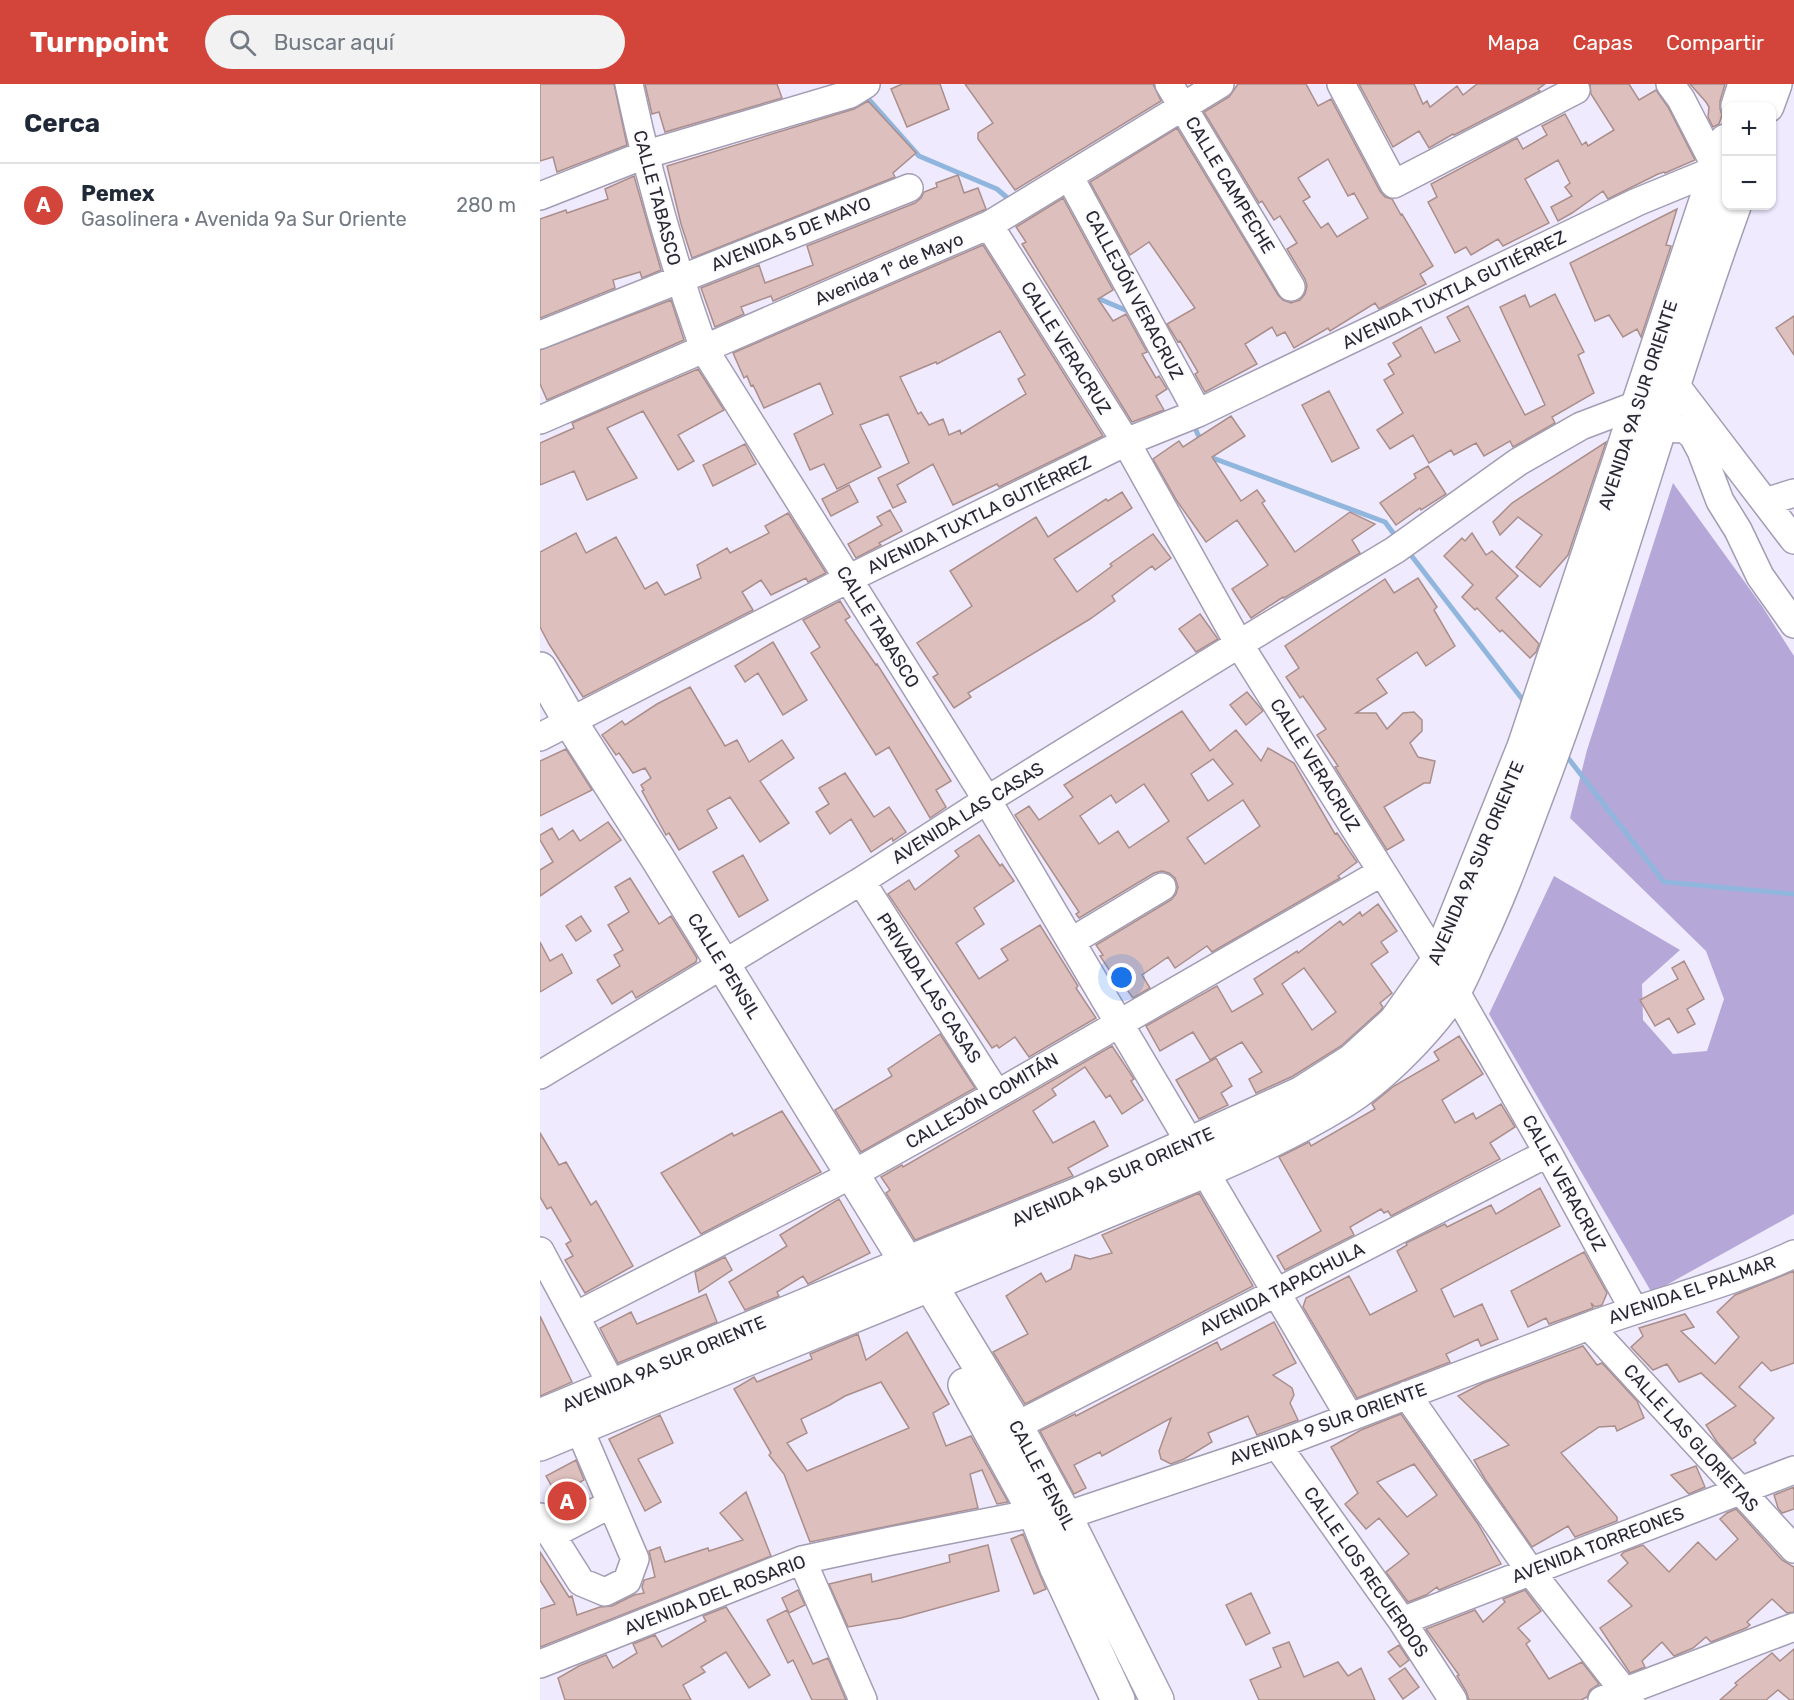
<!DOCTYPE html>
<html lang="es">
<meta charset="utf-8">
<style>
:root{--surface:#fff;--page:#f2f2f3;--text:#1f2937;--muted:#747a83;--line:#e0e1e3;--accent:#d3453a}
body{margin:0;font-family:Rubik,sans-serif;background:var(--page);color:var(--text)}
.controls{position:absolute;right:18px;top:18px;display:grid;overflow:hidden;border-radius:12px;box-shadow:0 2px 4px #0004}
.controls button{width:54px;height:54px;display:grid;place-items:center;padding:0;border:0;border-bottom:2px solid var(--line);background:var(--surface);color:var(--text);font:30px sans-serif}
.you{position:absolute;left:582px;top:894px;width:21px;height:21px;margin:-15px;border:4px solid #fff;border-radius:50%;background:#1a73e8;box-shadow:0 0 0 9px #1a73e833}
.badge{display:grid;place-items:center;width:39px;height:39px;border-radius:50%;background:var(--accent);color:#fff;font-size:20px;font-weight:700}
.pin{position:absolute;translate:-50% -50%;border:3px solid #fff;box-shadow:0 2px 6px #0006}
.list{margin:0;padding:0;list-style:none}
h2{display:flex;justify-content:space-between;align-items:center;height:78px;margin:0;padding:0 24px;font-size:26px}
h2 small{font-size:20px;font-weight:400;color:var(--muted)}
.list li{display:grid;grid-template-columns:39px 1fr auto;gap:18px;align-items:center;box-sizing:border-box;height:84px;padding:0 24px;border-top:2px solid var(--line)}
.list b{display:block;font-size:22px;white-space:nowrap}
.list p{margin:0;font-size:20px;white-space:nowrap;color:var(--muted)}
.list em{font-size:20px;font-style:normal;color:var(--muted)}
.icon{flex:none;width:33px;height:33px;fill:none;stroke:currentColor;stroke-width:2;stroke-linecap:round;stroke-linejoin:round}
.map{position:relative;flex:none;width:1254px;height:1616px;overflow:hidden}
header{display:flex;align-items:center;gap:36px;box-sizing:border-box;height:84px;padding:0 30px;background:var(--accent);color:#fff}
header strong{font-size:28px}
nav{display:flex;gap:33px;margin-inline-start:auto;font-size:21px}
.search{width:420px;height:54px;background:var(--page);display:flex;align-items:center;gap:15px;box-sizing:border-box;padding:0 21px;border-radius:33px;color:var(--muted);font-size:22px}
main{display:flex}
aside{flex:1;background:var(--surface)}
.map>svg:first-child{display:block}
.forest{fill:#b5a7d7}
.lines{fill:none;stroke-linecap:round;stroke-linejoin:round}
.stream{stroke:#91b6dd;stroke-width:5}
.building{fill:#ddc0bd;stroke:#aa8e8b;stroke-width:1.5;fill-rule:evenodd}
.minor-casing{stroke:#a39db4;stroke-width:30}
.major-casing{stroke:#a39db4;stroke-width:36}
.minor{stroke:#fff;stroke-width:27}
.major{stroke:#fff;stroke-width:33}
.labels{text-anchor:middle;stroke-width:4.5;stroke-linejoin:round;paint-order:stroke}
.street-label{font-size:18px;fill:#2a2730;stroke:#fbfaff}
</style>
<header>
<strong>Turnpoint</strong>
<div class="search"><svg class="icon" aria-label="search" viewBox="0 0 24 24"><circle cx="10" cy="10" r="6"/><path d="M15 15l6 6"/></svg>Buscar aquí</div>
<nav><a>Mapa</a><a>Capas</a><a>Compartir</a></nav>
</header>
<main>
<aside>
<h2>Cerca<small></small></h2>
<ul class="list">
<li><span class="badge">A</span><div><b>Pemex</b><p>Gasolinera · Avenida 9a Sur Oriente</p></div><em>280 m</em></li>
</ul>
</aside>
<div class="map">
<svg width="1254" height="1616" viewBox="0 0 1254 1616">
<rect width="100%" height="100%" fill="#efeafe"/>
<path class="forest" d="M1133 399 1222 522 1254 572V1130L1112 1209 949 930 1014 792 1140 866 1102 900 1103 936 1133 970 1167 967 1184 915 1166 867 1030 734 1047 666Z"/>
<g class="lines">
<path class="stream" d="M324 10 379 72 457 105 471 117
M555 213 590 228
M652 338 661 357
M669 370 670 373 845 438 857 454
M867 466 986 620
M1025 670 1124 798 1254 810"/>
</g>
<path class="building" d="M0 0H74L87 61 17 88 13 73 0 77Z
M105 0H237L242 14 125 48 119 28 112 30Z
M362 0H400L409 25 367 43 351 5Z
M425 0H613L621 17 475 106 438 55V49L453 39Z
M698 0H766L778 22 791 15 840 107 845 113 852 115 861 131 862 130 893 182 880 190 886 200 839 225 835 219 790 247 788 244 754 264 745 248 737 252 732 243 705 260 717 280 665 308 655 290 658 288 640 257 638 258 627 240 655 224 609 158 590 171 550 98 637 44 738 211 743 216 751 219 760 216 765 210 767 202 765 195 747 165 757 159 740 132 734 136 722 117 719 119 664 28 689 13ZM788 75 808 112 814 109 828 134 797 153 788 139 781 144 763 117 770 113 758 94Z
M819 0H874L883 20 887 17 890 23 917 2 923 11 937 0H1005L998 5 1000 7 914 51 913 50 889 64 879 47 853 63Z
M1050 0H1089L1099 16 1116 6 1128 23 1155 76 1125 89 1124 88 1118 90 1068 115 1063 107 1032 129 1018 137 1011 123 1032 112 1025 103 1030 99 1018 76 985 95 1009 139 963 162 958 155 931 171 926 163 915 169 888 118 897 113 891 100 977 54 983 65 1007 51 1002 42 1025 30 1042 61 1046 58 1048 62 1074 46 1051 10Z
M1150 0H1185L1180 17V25L1182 31 1179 40 1173 43 1168 33 1169 23 1166 18Z
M328 17 376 69 353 89 355 93 152 174 141 140 127 82 314 25Z
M418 91 424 109 438 104 446 125 233 217 231 212 201 223 204 230 175 243 161 204 219 181 225 199 273 181 267 162 375 119 381 114 384 108 397 103 396 99Z
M94 92 121 186 102 194 100 188 73 196 75 204 0 234V135L26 126 27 129 68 115 65 105Z
M523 114 573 206 558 215 573 237 586 230 607 268 602 270 616 294 619 292 627 305 616 312 624 326 592 338 482 160 486 158 476 143Z
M1137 125 1126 161 1131 162 1101 253 1097 245 1083 253 1069 231 1055 237 1030 179Z
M443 161 563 352 459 403 457 400 413 421 393 380 357 401 366 418 353 424 338 394 369 379 348 330 320 341 341 383 297 405 284 380 270 386 254 350 293 330 280 299 224 324 213 301 211 302 207 292 204 294 193 269ZM460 247 485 291 478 295 486 310 421 350 420 346 409 351 403 335 389 341 381 328 378 330 360 293 396 278 397 280Z
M1015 210 1044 268 1038 271 1054 309 1012 333 1015 339 973 363 970 357 944 372 936 359 914 371 911 366 889 379 873 351 850 365 837 346 863 329 844 296 854 290 848 280 861 272 853 259 881 243 895 269 920 257 907 233 928 222 985 331 1005 321 960 223 985 211 990 223Z
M131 216 144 256 7 316 0 300V266Z
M1254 232V271L1236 244Z
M158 285 184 326 138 351 154 377 138 386 103 327 67 344 97 394 47 416 34 387 0 401V359L34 344 32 339Z
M789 307 819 364 792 378 762 321Z
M691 332 705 352 672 373 701 417 717 406 725 417 722 419 755 468 810 428 835 440 812 456 820 469 744 514 743 513 711 534 692 505 728 481 697 436 666 458 637 417 613 375 639 357 643 363Z
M1066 358 1028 471 1000 503 976 483 1002 451 978 433 960 451 953 438 972 419Z
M205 360 216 380 173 402 163 381Z
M888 382 906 410 881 426 880 424 856 441 840 419 876 394 874 390Z
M309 401 318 418 291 432 282 415Z
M582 408 592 424 514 475 537 508 572 482 570 480 613 450 631 474 615 486 612 482 572 512 575 517 550 535 428 609 431 613 414 624 393 593 398 590 377 559 432 522 410 487 496 433 508 453 566 415 568 417Z
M350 426 362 447 339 459 341 461 316 474 308 460 342 441 337 433Z
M248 429 286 489 268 498 266 494 231 511 221 496 202 508 213 526 43 613 9 560 0 543V468L36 449 46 469 76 453 105 505 117 498 125 511 161 494 157 481 187 464 190 469 229 449 225 442Z
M932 449 946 471 952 467 978 492 956 514 999 560 996 568 990 574 962 546 960 548 937 524 935 526 922 513 933 501 904 472 922 454 925 457Z
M878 494 897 523 894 526 915 562 886 582 877 568 837 595 847 609 816 629H836L847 645 863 629 874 628 882 636V647L870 659 878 673 895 677 890 699H884L844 723 864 756 847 766 795 683 798 682 777 651 786 645 763 612 760 614 746 593 759 584 745 562 845 495 854 509Z
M300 517 310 533 305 536 336 581 337 580 411 697 396 706 406 723 390 734 349 663 336 671 271 569 280 563 263 536Z
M660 530 678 555 656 568 639 545Z
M233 558 267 616 243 631 218 589 205 598 195 582Z
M150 603 185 662 197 656 209 678 242 656 254 674 220 697 249 739 220 758 190 713 167 726 177 744 139 766 129 749 126 751 102 707 104 706 101 701 111 694 105 684 93 689 79 669 76 671 62 651 82 637 85 641 117 620Z
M707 608 723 627 706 641 690 621Z
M642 627 670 667 696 646 721 677 728 664 754 679 795 750 797 749 817 778 798 792 800 794 672 868 667 862 635 884 628 873 602 891 610 904 593 914 585 903 583 904 574 893 560 872 563 871 556 861 631 816 636 810 638 803 635 794 629 789 622 787 614 789 539 834 536 830 539 828 475 731 489 722 499 736 533 713 524 701ZM673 675 693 700 668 717 651 690ZM604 700 629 737 589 764 578 747 559 760 540 732 571 711 576 719ZM703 716 720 742 665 780 647 754Z
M26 665 52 706 0 732V677Z
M305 689 334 733 349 723 366 748 353 757 352 754 331 768 311 735 290 750 276 728 289 720 279 704Z
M68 738 81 756 0 812V786L13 778 0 756V751L12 744 19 756 33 746 40 757Z
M439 751 460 782 462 780 474 797 434 824 444 840 416 859 439 895 468 876 461 865 500 841 538 902 536 904 556 934 489 973 475 953 459 964 457 961 452 964 348 810 369 796 375 806 419 772 415 767Z
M203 771 228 816 199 833 173 788Z
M90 794 119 840 131 832 157 874 156 878 96 914 92 907 72 920 57 896 80 882 74 871 83 866 68 841 89 828 75 803Z
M838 820 857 847 841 858 848 868 831 880 852 909 840 919 843 923 841 926 801 962 753 992 716 1009 709 995 722 988 702 958 670 976 653 948 620 967 606 942 677 902 692 928 723 910 714 895 757 867 758 869 800 837 803 841 820 828 822 832ZM764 884 796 928 772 946 742 900Z
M41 832 51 847 36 857 26 842Z
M0 858 10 877 22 870 32 889 0 908Z
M1144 877 1164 915 1147 925 1155 940 1138 949 1129 934 1115 942 1100 916 1138 895 1132 884Z
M400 950 435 1004 321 1068 295 1026 352 992 348 985Z
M919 952 943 990 902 1016 915 1039 933 1029 936 1035 961 1020 975 1043 950 1059 960 1075 851 1132 848 1127 844 1129 841 1125 810 1143 814 1151 745 1186 737 1172 781 1147 739 1073 769 1058 771 1062 835 1025 832 1020 854 1002 899 976 894 968Z
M572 962 594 995 591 997 603 1016 582 1030 570 1011 566 1014 545 983 512 1005 516 1011 493 1027 513 1059 554 1037 568 1062 528 1084 533 1092 375 1156 346 1109 350 1106 341 1093 362 1081 363 1083Z
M676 974 692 1002 681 1009 688 1021 659 1035 636 996Z
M242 1027 281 1088 161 1150 121 1089 192 1049 194 1052Z
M0 1049 19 1081 26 1078 51 1121 56 1117 93 1182 45 1209 25 1176 33 1172 26 1160 31 1157 11 1123 7 1125 0 1113Z
M1000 1104 1020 1142 901 1205 914 1233 942 1220 958 1255 941 1262 938 1255 906 1270 910 1278 817 1314 763 1223 766 1214 809 1192 830 1231 877 1207 857 1167 867 1161 866 1159 905 1140 907 1143 951 1121 956 1130Z
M659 1109 713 1202 485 1320 453 1268 488 1250 466 1212 501 1189 506 1198 531 1185 535 1171 550 1175 572 1169 562 1151Z
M299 1115 330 1169 268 1200 263 1192 237 1208 239 1212 205 1226 189 1198 247 1162 240 1151Z
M1044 1168 1067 1209 1062 1221 1055 1223 1051 1219 1053 1224 1009 1240 1006 1234 988 1243 971 1207Z
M185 1173 192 1186 159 1208 155 1188Z
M1254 1187V1279L1231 1287 1222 1278 1199 1303 1234 1334 1214 1356 1216 1359 1192 1375 1177 1358 1166 1341 1196 1322 1161 1289 1139 1298 1127 1280 1113 1286 1091 1263 1103 1252 1099 1244 1145 1230 1154 1243 1141 1247 1175 1280 1199 1253 1177 1228 1195 1211Z
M166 1210 177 1238 78 1279 60 1244 91 1228 97 1240Z
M0 1232 32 1298 0 1312Z
M734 1238 756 1279 733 1291 752 1304 754 1311 750 1319 758 1336 717 1351 708 1332 668 1349 672 1358 644 1375 631 1380 621 1375 619 1367 631 1334 562 1372 560 1368 534 1381 546 1404 534 1410 500 1347 535 1330 536 1332 677 1258 681 1266Z
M367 1248 409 1320 393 1329 406 1362 431 1352 468 1418 457 1420 442 1386 430 1390 438 1424 270 1458 244 1390 229 1371 231 1369 194 1305 214 1293 217 1298 272 1275 270 1270 318 1250 326 1276ZM341 1298 369 1344 267 1387 247 1359 267 1349 261 1335 290 1321 305 1312Z
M1043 1262 1057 1281 1062 1279 1097 1317 1104 1334 1077 1347 1075 1342 1059 1343 1021 1369 1077 1433V1437L1035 1453 1028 1442 992 1463 945 1395 934 1376 969 1361 918 1312 943 1299Z
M861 1330 938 1440 961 1480 899 1506 897 1503 886 1511 868 1518 846 1488 869 1470 839 1434 826 1445 805 1420 818 1409 791 1363 821 1346ZM874 1380 897 1411 867 1433 837 1398Z
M120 1331 133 1359 98 1375 121 1418 105 1427 69 1355Z
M36 1376 44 1396 33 1402 42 1417 25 1426 6 1392Z
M1156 1382 1165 1403 1149 1410 1131 1391Z
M1254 1403V1425L1242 1429 1238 1424 1234 1411Z
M206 1408 231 1472 0 1563V1525L15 1520 0 1496V1468L29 1513 32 1512 37 1531 60 1523 72 1522 94 1511 104 1509 102 1503 104 1496 115 1493 109 1467 120 1463 125 1478 168 1464 169 1467 203 1456 180 1429Z
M1196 1425 1242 1476 1254 1483V1528L1247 1529 1232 1515 1207 1538 1210 1541 1206 1544 1171 1558 1166 1553 1153 1564 1134 1572 1122 1558 1102 1577 1105 1583 1090 1589 1060 1544 1092 1522 1068 1497 1088 1479 1081 1471 1084 1468 1103 1461 1129 1488 1158 1458 1176 1476 1198 1455 1180 1435 1187 1429Z
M483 1450 506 1505 494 1510 471 1455Z
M448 1461 459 1507 361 1534 308 1543 289 1500 331 1490 332 1498 410 1478 409 1471Z
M258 1506 265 1521 249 1529 242 1514Z
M985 1506 1001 1527 978 1544 990 1557 986 1560 1009 1595 1042 1578 1059 1600 1050 1606 1047 1613 1041 1616H929L926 1607 917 1592 919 1591 886 1545 935 1526 943 1538 965 1518 963 1515Z
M711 1509 730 1549 706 1561 686 1521Z
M186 1523 230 1591 209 1604 186 1568 161 1583 165 1588 143 1601 151 1616H25L18 1594 39 1582 66 1571 73 1584 97 1569 93 1560 115 1551 122 1563 166 1537 163 1532Z
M247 1526 273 1580 288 1574 306 1616H272L253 1576 248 1579 227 1536Z
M749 1558 764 1593 798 1578 808 1592 821 1584 835 1616H719L710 1596 741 1583 733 1564Z
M859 1561 869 1576 860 1583 848 1568Z
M1254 1565V1616H1250L1238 1606 1226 1616H1180L1197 1601 1195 1599 1232 1569 1240 1577Z
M865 1584 879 1603 863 1615 849 1595Z"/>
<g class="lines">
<defs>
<path id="minor" d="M89 0C108 90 133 178 164 265L447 716 650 1059
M629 0 751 203
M801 0 854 100 1036 6 1032 0
M529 92 658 329
M0 112 104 71 310 10 326 0
M449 141 586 358 699 560 898 877 1008 1069 1094 1226
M0 251 369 104
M1134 299 1254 456
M0 336 449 141 680 0
M1119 344 1145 345 1153 352 1161 367 1180 417 1198 446 1220 492 1254 540
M1225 418 1254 409
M0 653 308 495 586 358 658 329 1097 118 1177 85 1141 15 1130 0
M321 797 457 1010
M532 857 622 803
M0 991 321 797 447 716 699 560 855 466 978 378 1041 342 1099 320
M664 1086 809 1332
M0 1167 72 1301
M35 1232 313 1090 457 1010 842 788
M1049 1242 1254 1465
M867 1311 991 1488 1091 1616
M476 1342 1008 1069
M737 1361 862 1537 913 1616
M0 1433 41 1498 65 1508 87 1497 95 1475 39 1344
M11 1451 71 1420
M262 1476 323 1616
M862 1537 1254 1386
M0 1580 262 1476 351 1457 495 1429 525 1432 737 1361 1049 1242C1117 1217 1189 1201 1254 1170
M1062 1616 1254 1543"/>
<path id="major" d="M1198 22 1205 0
M1227 22 1235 0
M0 585 31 639 118 775 367 1179 391 1202 476 1342 525 1432 617 1616
M425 1301 495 1429 516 1482 578 1616
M0 1332 367 1179 539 1110 762 1009 812 977 855 938 898 877 984 663 1186 57
M0 1360C179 1285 359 1215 538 1139 625 1102 721 1068 802 1018 841 994 888 946 914 907 922 894 928 878 934 865 959 814 978 761 998 708 1071 515 1124 315 1194 122"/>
</defs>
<use href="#minor" class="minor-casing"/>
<use href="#major" class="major-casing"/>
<use href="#minor" class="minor"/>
<use href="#major" class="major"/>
</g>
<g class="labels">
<g class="street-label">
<text transform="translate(690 101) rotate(59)" y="6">CALLE CAMPECHE</text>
<text transform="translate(117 114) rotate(75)" y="6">CALLE TABASCO</text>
<text transform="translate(251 150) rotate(-22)" y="6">AVENIDA 5 DE MAYO</text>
<text transform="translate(349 185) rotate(-23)" y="6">Avenida 1º de Mayo</text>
<text transform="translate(914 206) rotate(-26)" y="6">AVENIDA TUXTLA GUTIÉRREZ</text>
<text transform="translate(594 211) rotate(62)" y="6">CALLEJÓN VERACRUZ</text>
<text transform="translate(526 264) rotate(58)" y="6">CALLE VERACRUZ</text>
<text transform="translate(1098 321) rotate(-72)" y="6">AVENIDA 9A SUR ORIENTE</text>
<text transform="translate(439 431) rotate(-26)" y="6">AVENIDA TUXTLA GUTIÉRREZ</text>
<text transform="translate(338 543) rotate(58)" y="6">CALLE TABASCO</text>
<text transform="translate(775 681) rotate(58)" y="6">CALLE VERACRUZ</text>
<text transform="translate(428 729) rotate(-32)" y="6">AVENIDA LAS CASAS</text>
<text transform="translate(936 779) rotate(-67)" y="6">AVENIDA 9A SUR ORIENTE</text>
<text transform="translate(184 882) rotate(58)" y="6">CALLE PENSIL</text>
<text transform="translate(389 904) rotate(57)" y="6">PRIVADA LAS CASAS</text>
<text transform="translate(442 1017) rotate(-30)" y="6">CALLEJÓN COMITÁN</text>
<text transform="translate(573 1093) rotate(-24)" y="6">AVENIDA 9A SUR ORIENTE</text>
<text transform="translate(1024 1099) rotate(61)" y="6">CALLE VERACRUZ</text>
<text transform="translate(742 1205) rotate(-27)" y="6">AVENIDA TAPACHULA</text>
<text transform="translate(1152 1206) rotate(-19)" y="6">AVENIDA EL PALMAR</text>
<text transform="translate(124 1280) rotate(-23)" y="6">AVENIDA 9A SUR ORIENTE</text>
<text transform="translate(788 1340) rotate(-20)" y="6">AVENIDA 9 SUR ORIENTE</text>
<text transform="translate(1151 1354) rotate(48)" y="6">CALLE LAS GLORIETAS</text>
<text transform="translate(502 1391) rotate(62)" y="6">CALLE PENSIL</text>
<text transform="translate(1058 1461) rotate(-21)" y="6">AVENIDA TORREONES</text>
<text transform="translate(826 1488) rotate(55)" y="6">CALLE LOS RECUERDOS</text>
<text transform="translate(175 1511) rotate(-21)" y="6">AVENIDA DEL ROSARIO</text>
</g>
</g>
</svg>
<div class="controls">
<button>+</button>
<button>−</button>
</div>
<div class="you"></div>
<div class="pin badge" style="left:27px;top:1417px">A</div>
</div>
</main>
